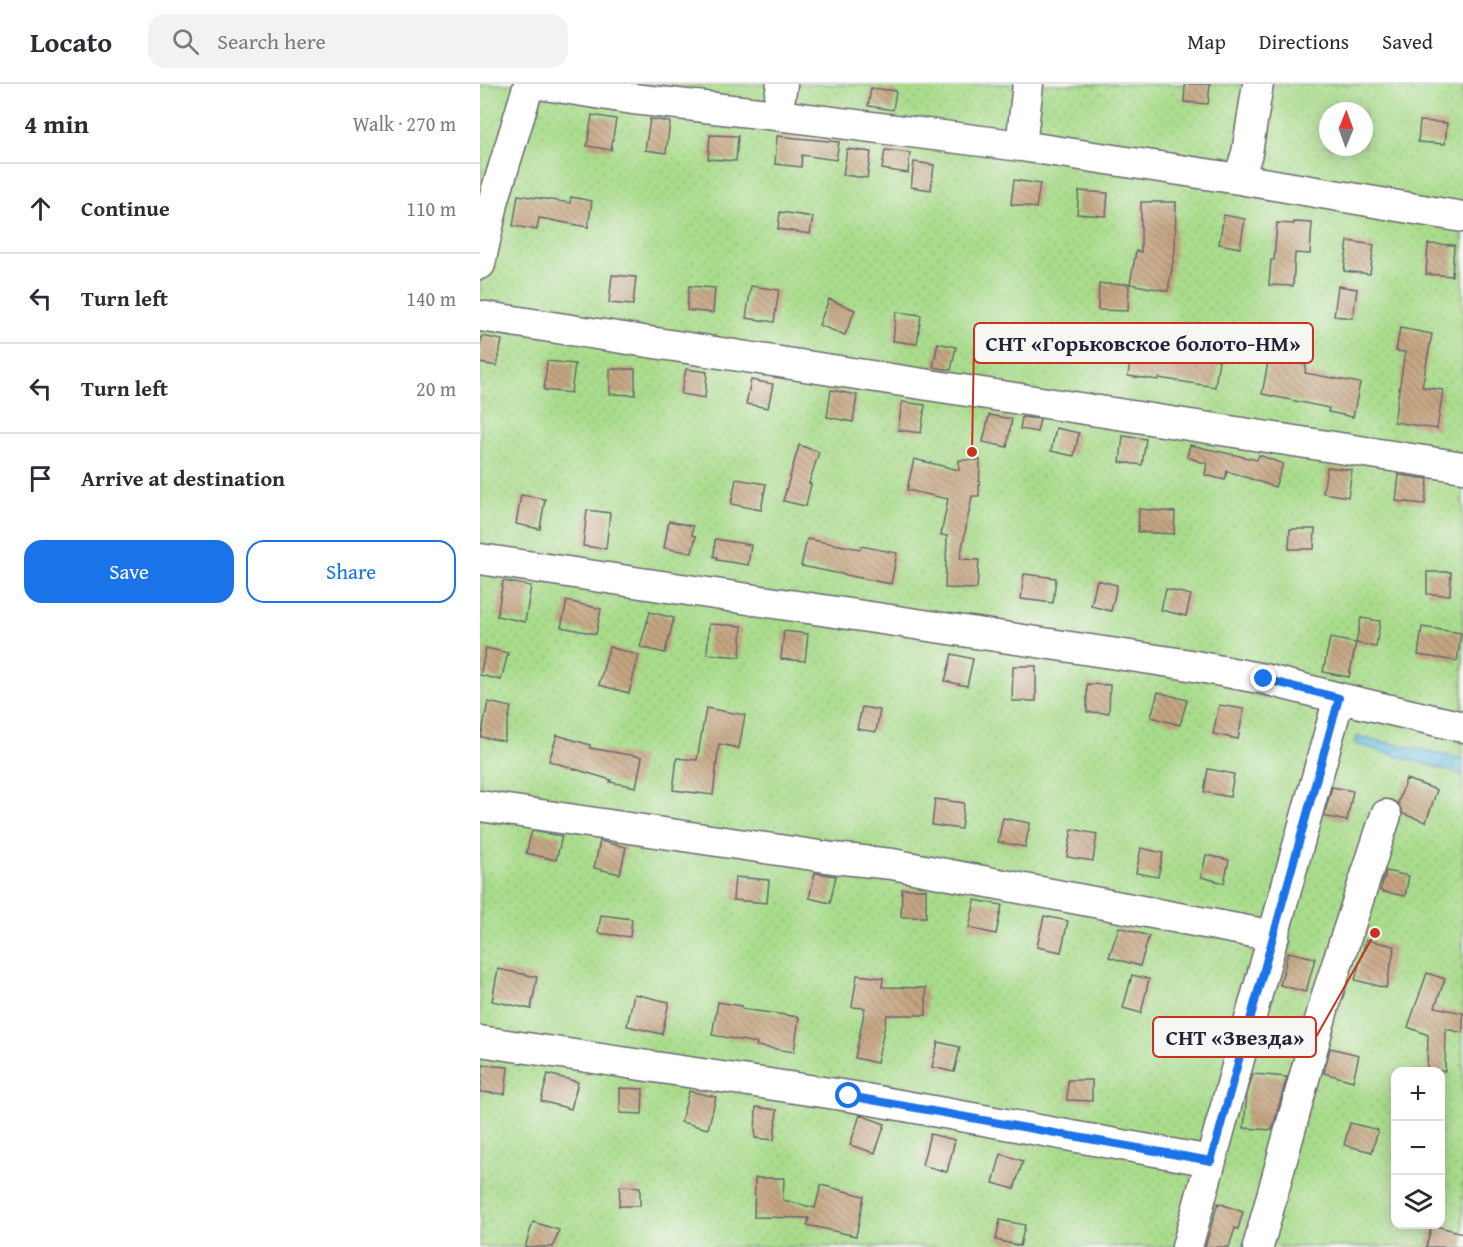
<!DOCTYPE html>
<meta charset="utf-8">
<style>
:root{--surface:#fff;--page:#f2f2f3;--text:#2b2b33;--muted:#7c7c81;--line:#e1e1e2;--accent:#1a73e8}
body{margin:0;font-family:"Gentium Book Plus",serif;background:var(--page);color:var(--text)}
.controls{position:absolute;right:18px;bottom:18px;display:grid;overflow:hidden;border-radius:12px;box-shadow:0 3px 15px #0003}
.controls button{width:54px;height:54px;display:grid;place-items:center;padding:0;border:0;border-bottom:2px solid var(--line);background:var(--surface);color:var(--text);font:30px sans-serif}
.compass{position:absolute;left:839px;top:18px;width:54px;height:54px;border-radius:50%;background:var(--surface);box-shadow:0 3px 15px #0003;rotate:1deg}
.stop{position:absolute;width:18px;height:18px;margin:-14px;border:4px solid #1a73e8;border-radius:50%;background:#fff}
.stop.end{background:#1a73e8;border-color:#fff;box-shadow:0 2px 6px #0008}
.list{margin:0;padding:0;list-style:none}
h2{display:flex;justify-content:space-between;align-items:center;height:78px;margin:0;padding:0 24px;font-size:26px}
h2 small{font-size:20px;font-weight:400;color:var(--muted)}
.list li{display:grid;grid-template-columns:39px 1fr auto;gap:18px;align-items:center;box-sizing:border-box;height:90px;padding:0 24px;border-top:2px solid var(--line)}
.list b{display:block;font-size:22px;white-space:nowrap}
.list em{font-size:20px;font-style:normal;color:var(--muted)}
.actions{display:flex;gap:12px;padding:18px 24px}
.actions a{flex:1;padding:14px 0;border:2px solid var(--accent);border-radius:18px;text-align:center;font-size:21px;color:var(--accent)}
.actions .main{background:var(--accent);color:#fff}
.icon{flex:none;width:33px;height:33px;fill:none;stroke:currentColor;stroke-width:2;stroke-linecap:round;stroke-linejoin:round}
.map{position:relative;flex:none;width:983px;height:1163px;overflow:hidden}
header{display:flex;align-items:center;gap:36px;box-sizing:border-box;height:84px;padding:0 30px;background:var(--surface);border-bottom:2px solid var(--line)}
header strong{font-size:28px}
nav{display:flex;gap:33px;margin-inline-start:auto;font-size:21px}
.search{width:420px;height:54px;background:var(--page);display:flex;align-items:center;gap:15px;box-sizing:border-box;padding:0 21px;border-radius:18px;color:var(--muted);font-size:22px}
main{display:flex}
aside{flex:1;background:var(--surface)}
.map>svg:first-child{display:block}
.garden{fill:url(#garden-dots);stroke:#667f63;stroke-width:1.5;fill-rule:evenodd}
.water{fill:url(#water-waves);stroke:#42708d;stroke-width:1.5}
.building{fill:url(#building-back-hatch)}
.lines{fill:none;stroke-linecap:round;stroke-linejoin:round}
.minor-casing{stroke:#69676d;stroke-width:33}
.minor{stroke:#fff;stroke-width:30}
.route{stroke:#1a73e8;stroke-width:8}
.leader{fill:none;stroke:#c8321e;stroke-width:2}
.callout-dot{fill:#c8321e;stroke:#f6f6f2;stroke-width:2}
.callout{fill:#f6f6f2;stroke:#c8321e;stroke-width:2}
.callout-label{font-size:22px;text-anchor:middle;font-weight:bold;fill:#22223b}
</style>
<header>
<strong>Locato</strong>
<div class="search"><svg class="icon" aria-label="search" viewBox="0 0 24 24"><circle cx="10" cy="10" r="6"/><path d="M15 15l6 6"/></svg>Search here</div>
<nav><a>Map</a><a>Directions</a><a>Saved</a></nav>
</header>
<main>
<aside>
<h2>4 min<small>Walk · 270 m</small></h2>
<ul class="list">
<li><svg class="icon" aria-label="ahead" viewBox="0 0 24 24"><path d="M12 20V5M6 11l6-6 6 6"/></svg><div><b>Continue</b></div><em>110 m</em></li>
<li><svg class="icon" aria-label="left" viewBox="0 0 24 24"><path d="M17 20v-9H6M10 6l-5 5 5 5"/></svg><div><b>Turn left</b></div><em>140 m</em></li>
<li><svg class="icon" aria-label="left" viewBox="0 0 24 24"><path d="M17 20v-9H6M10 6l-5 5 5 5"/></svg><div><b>Turn left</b></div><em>20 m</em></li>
<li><svg class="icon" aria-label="arrive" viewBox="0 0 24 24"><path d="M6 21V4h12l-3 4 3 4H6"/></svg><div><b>Arrive at destination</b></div></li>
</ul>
<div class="actions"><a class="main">Save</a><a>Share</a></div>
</aside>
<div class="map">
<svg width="983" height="1163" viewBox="0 0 983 1163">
<defs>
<pattern id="garden-dots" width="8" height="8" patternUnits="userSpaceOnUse" patternTransform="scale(1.5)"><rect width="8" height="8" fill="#a9dc8b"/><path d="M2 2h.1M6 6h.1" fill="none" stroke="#91bc79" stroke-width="1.8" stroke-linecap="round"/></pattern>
<pattern id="water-waves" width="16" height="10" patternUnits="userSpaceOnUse" patternTransform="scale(1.5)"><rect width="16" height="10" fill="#61bedf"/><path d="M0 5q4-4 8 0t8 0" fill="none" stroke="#509ab6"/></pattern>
<pattern id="building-back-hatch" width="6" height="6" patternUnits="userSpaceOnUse" patternTransform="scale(1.5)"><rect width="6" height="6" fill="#c6a682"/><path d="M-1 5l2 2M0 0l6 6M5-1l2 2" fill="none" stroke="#a0876c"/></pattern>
</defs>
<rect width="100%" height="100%" fill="#f6f6f2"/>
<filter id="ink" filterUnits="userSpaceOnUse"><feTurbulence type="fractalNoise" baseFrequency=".0167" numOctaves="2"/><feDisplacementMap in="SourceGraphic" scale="12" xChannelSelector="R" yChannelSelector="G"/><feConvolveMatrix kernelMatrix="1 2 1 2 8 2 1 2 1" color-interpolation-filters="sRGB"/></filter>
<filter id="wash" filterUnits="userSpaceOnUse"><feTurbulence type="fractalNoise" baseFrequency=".008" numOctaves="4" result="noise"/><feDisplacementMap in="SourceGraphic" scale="24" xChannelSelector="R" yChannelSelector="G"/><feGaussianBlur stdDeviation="1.35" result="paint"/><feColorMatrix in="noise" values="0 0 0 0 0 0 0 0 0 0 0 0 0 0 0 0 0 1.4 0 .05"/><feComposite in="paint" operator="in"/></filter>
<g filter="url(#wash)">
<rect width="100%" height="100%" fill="#ece6ca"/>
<path class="garden" d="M0 0H983V1163H0ZM848 27H884V63H848ZM916 988H960V1140H916Z"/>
<path class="water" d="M877 653 934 664 983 675V691L875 660Z"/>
<g id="blocks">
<path class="building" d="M705 0H730L728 20 704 18Z
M391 4 416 7 413 26 388 22Z
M112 31 136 35 131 66 107 62Z
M170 35 190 38 186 69 165 66Z
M940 37 967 39 965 60 938 58Z
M230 51 258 52 256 77 228 75Z
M297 52 359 58 356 76 322 71 321 83 295 80Z
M367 65 391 68 387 94 363 91Z
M405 66 430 69 428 89 402 85Z
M434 78 454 81 451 106 431 103Z
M534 96 560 100 556 124 531 120Z
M599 107 628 109 626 132 597 130Z
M38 111 90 119 91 113 112 117 108 143 59 134 57 146 33 142Z
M661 118H696L695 166 688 207 650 200 656 167 661 168Z
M300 128 333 133 330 150 298 145Z
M744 131 765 135 760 164 739 160Z
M814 138 832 139 830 170 815 169 813 202 789 201 791 176H794L797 139 814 140Z
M868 157 894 161 890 190 864 187Z
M948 160 974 161 972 192 946 190Z
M132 191 156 193 153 221 129 219Z
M619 200H649L648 227 618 226Z
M209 202 235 204 233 229 207 226Z
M271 202 299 206 294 238 266 234Z
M858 202 877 205 873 234 854 232Z
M349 215 375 226 365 251 339 241Z
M416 228 441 231 437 260 413 257Z
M920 244 952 250 942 303 963 306 957 345 914 338 925 268 916 267Z
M2 252 22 256 17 282 0 279V261Z
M653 255 684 259 683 266 739 276 735 303 679 294 678 296 648 292Z
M458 259 476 263 471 286 453 283Z
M789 273 826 281 825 289 880 299 873 333 848 328 849 324 782 310Z
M67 277 95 280 91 309 64 306Z
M130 285H155V311L130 310Z
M206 285 227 288 225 314 201 310Z
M271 296 293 300 288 324 266 320Z
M351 306 377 311 373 338 347 333Z
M422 318 445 321 441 349 418 346Z
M509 331 532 335 527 363 503 358Z
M542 333 560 335 557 348 540 345Z
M576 344 599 349 594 372 571 367Z
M643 352 666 355 662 381 640 378Z
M319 361 339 368 329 399 331 400 326 422 303 417Z
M710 361 777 376 779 371 803 380 795 403 747 387 745 396 725 391 727 380 707 373Z
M434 375 479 386V376H500L499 412H492L480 475 499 476 497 505 465 504 467 452 461 451 468 415 427 406Z
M847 383 872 386 868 413 843 409Z
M919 391 948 395 945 420 916 417Z
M256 395 286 400 281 426 251 420Z
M41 411 65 415 60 445 36 440Z
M659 425 695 428 694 450 658 448Z
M107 426 130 429 126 465 103 462Z
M189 437 213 442 212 451 216 452 212 469 184 464Z
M810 445H835L834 465H809Z
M235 455 271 461 268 481 237 476V473H234Z
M327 455 380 465 381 462 417 469 411 500 321 482Z
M947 488H971L970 511 947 510Z
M544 490 576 494 573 519 541 515Z
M617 496 637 501 631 527 611 522Z
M23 497 51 502 45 538 17 532Z
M686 505 711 511 706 532 681 526Z
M87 517 121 525 116 550 81 543Z
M170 528 194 534 185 569 160 563Z
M881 534 900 537 896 563 876 559Z
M229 540 262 542 260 573 227 570Z
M942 543 981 549 977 577 938 571Z
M304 547 328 550 325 577 301 575Z
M850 554 876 559 869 593 843 588Z
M129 563 159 571 149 609 119 601Z
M6 564 28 569 21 596 0 591Z
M472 570 493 575 487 602 465 597Z
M533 582H556V617H532Z
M607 600 630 601 629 629 607 628Z
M678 608 707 616 700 641 671 633Z
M8 618 31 623 24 657 1 653Z
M739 621 764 625 758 655 733 650Z
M382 623 400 626 396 648 377 645Z
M226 624 265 631 259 664 239 660 233 711 193 706 197 674 217 676Z
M77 651 110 661V664L162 673 156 703 130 698 131 696 69 677Z
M728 685 754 690 750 713 724 708Z
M926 695 957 706 946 738 923 730 918 719Z
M852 703 873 707 867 737 844 732Z
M455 715 484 719 481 745 452 741Z
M523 734 550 739 545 763 518 758Z
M592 745 617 750 613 777 587 773Z
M52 747 82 752 76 776 46 769Z
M120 757 146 763 140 790 114 784Z
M661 764 683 769 678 793 656 789Z
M726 771 749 776 744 799 721 793Z
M906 787 929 792 925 812 900 807Z
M335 789 356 792 350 819 329 814Z
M255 793 289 796 287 819 253 816Z
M422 805H446V833H421Z
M495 816 522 821 516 850 489 844Z
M121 831 152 835 150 853 118 849Z
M564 832 588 837 581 868 557 863Z
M639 843 669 852 660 882 629 873Z
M886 856 915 862 906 904 875 896Z
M808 868 835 874 826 908 800 901Z
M18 885 57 893 51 925 12 917Z
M947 889 965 895 955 923 983 929V949L966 945 965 987H947L948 951 928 943Z
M377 891 403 894 402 903 446 904V931H407L397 979 375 974 385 924 372 923Z
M652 891 669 895 661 929 643 924Z
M154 910 189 918 182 950 147 942Z
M238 918 262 922V925L319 933 314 968 276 962 277 959 232 951Z
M458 958 480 963 474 988 452 983Z
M850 964 879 971 873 997 844 989Z
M3 981 28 983 25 1010 0 1008Z
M68 990 98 998 91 1025 61 1017Z
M773 990 807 993 792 1046 764 1044 767 1010Z
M588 996H612V1017L587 1016Z
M140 1004 163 1005 162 1030 140 1029Z
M209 1007 236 1013 228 1045 201 1038Z
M276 1023 297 1026 294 1056 275 1054Z
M380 1031 405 1040 395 1069 370 1061Z
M870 1039 898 1046 892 1068 864 1061Z
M450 1050 475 1056 467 1088 442 1081Z
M521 1070 543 1077 534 1105 513 1099Z
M275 1094H304L303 1116 335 1124 341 1101 384 1112 376 1152 327 1141 329 1134 274 1133Z
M140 1102 160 1103V1122H139Z
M738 1119 763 1128 758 1145 755 1144 749 1163H725Z
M520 1136 545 1141 540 1162 516 1156Z
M53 1138 79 1146 73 1163H45Z
M952 1141 983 1149V1163H946Z"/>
</g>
</g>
<g filter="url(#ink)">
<use href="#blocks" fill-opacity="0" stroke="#69676d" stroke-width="1.5"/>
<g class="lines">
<defs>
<path id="minor" d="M59 0 153 15 297 31 541 62 759 95 983 133
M297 31 302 0
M541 62 548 0
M759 95 767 69 778 0
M0 180 14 115 49 0
M0 232 983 383
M0 475 704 580 784 595 859 614
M0 722 353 774 412 780 794 852
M0 957 369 1012 731 1077
M707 1163 859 614 983 643
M778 1163 847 911 906 731"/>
</defs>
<use href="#minor" class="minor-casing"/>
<use href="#minor" class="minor"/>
</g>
</g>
<g class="lines" filter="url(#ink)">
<path class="route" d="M369 1012 731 1077 859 614 784 595"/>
</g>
<path class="leader" d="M492 368L494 259M895 849L836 953"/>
<g class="callout-dot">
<circle cx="492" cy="368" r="6"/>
<circle cx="895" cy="849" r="6"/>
</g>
<g class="callout">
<rect x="494" y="239" width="339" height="40" rx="6"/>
<rect x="673" y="933" width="163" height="40" rx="6"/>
</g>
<g class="callout-label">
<text x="663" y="267">СНТ «Горьковское болото-НМ»</text>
<text x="755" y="961">СНТ «Звезда»</text>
</g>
</svg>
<div class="controls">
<button>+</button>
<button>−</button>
<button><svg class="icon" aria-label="layers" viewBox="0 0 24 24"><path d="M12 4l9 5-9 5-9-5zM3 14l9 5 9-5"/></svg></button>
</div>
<svg class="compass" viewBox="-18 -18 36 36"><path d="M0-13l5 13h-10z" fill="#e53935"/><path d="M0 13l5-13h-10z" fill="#7c7c81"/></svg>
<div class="stop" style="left:369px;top:1012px"></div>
<div class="stop end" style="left:784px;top:595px"></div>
</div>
</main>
